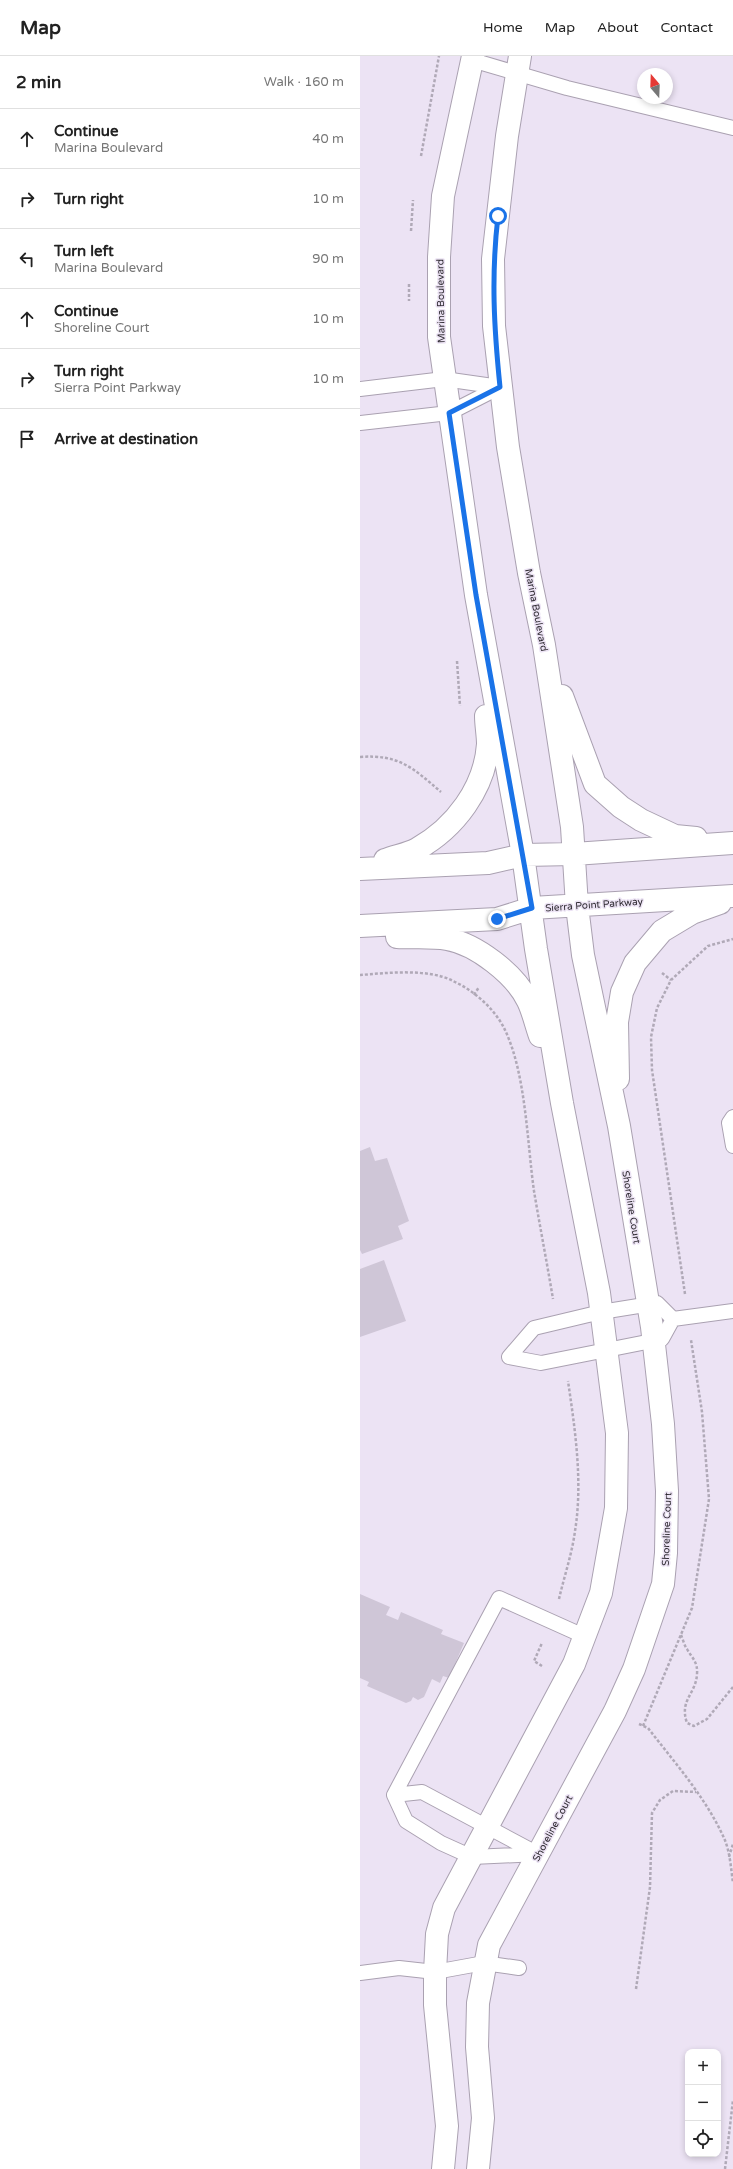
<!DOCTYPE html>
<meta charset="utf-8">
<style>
:root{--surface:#fff;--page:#f2f2f2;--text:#222;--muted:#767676;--line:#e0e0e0}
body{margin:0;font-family:"Varela Round",sans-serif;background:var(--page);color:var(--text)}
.controls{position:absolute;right:12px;bottom:12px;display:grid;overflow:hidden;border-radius:8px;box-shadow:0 2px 6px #0003}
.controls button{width:36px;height:36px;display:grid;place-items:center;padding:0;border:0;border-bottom:1px solid var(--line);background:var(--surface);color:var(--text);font:20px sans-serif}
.compass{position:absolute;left:277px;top:12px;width:36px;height:36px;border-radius:50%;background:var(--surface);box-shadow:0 2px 6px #0003;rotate:341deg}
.stop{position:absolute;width:12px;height:12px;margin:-9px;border:3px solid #1a73e8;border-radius:50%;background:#fff}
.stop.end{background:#1a73e8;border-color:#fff;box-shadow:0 1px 4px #0008}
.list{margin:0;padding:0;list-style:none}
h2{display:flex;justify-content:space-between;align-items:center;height:52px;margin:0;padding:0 16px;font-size:17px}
h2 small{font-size:13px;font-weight:400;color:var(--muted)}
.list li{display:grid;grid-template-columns:26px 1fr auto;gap:12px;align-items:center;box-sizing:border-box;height:60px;padding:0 16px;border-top:1px solid var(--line)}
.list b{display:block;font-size:15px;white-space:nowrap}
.list p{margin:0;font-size:13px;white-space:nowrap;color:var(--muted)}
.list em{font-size:13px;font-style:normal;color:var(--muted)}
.icon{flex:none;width:22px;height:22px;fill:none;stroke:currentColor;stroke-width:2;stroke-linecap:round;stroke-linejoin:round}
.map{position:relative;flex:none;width:373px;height:2113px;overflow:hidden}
header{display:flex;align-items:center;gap:24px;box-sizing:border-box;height:56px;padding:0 20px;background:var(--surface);border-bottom:1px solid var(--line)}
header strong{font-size:19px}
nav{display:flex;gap:22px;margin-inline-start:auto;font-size:14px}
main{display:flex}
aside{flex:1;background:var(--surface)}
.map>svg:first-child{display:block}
.building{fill:#cfc6d7}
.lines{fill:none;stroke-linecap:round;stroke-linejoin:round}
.service-casing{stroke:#aaa1b1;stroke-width:16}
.tertiary-casing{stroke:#aaa1b1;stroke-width:24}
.path{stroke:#b0a9b7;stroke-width:2.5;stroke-dasharray:3 2;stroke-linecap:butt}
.service{stroke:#fff;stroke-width:14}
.tertiary{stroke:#fff;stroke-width:22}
.route{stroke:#1a73e8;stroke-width:5}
.labels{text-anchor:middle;stroke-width:3;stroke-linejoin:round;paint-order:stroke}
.street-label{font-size:10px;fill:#2f2b32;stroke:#ece3f4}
</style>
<header>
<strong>Map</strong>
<nav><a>Home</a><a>Map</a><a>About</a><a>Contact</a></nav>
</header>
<main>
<aside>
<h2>2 min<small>Walk · 160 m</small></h2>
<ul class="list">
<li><svg class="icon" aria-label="ahead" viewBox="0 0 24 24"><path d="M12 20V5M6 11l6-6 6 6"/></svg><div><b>Continue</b><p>Marina Boulevard</p></div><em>40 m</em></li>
<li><svg class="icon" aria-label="right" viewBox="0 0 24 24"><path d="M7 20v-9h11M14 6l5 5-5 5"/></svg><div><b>Turn right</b></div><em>10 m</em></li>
<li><svg class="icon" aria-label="left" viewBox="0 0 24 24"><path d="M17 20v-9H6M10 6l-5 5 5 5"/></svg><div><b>Turn left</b><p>Marina Boulevard</p></div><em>90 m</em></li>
<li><svg class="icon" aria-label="ahead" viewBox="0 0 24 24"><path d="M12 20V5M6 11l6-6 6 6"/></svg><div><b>Continue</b><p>Shoreline Court</p></div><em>10 m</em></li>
<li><svg class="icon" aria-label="right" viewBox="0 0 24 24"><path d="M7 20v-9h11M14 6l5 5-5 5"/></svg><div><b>Turn right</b><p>Sierra Point Parkway</p></div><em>10 m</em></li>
<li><svg class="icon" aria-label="arrive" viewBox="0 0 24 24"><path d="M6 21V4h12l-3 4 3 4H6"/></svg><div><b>Arrive at destination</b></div></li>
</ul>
</aside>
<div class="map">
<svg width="373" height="2113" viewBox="0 0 373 2113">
<rect width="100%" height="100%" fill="#ece3f4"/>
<path class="building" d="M10 1091 15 1105 27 1102 49 1165 38 1170 43 1183 2 1198 0 1194V1095Z
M24 1204 46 1265 0 1281V1213Z
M0 1538 30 1551 26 1559 38 1564 41 1556 83 1574 81 1578 104 1587 89 1622 83 1620 80 1627 72 1623 64 1641 58 1644 53 1641 51 1645 46 1647 7 1630 9 1626 0 1622Z"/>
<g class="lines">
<defs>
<path id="service" d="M112 4 207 32 373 72
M0 333 84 323 140 331
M0 367 89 357 140 331
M373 1061 369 1067 373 1090
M313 1263 373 1255
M149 1301 174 1272 241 1256 297 1247 313 1263
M149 1301 181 1307 302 1283 313 1263
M34 1739 139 1542 226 1581
M34 1739 46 1765 81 1787 112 1801 179 1798
M34 1739 62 1736 178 1798
M0 1917 39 1912 75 1916 124 1907 159 1912"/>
<path id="tertiary" d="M202 640 235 728 261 751 281 764 315 780 336 782
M25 804C35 800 48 798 57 793 95 772 125 732 128 688 128 679 126 669 126 660
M0 813 128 807 163 799 214 798 373 787
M0 870 137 863 172 852 373 840
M37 881C53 882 71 880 87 883 116 888 155 918 168 945 173 955 176 969 180 980
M258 1023 257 966 262 936 275 907 302 875 332 857 360 847
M83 2113 87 2070 75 1949V1916L77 1878 84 1852 214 1608 241 1537 256 1452 257 1377 239 1237 202 1047 176 893 163 799 116 539 79 281V201L83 140 113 0
M118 2113 123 2062 117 1991 118 1947 129 1889 255 1655 274 1613 303 1528 306 1497 307 1435 303 1368 292 1271 259 1070 223 899 217 850 212 771 184 589 169 517 148 391 134 270 133 203 147 80 160 0"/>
</defs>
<use href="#service" class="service-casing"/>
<use href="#tertiary" class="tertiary-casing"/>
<path class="path" d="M61 100 79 0
M51 175 53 144
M49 228V245
M97 605 100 650
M0 701C39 698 53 712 81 736
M302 917 311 924
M0 919C27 917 68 912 93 925 113 934 134 952 144 972 166 1016 167 1086 174 1135 180 1171 187 1207 193 1243
M114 939 119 931
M325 1238 292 1014 291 981 297 952 311 924 348 890 373 883
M199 1543C204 1521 212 1498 215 1475 223 1426 215 1373 208 1325
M321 1579C323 1583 324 1589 327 1593 332 1602 338 1606 337 1618 336 1638 319 1644 327 1667L334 1670 347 1663 373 1631
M182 1610 174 1605 182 1587
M279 1668 288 1672C315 1707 346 1742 364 1782 370 1795 371 1813 373 1827
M283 1670 332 1552 349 1443 342 1356 331 1284
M369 1801 373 1788
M276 1933 290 1831 292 1757 300 1744 313 1735 336 1736
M365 2113 373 2044"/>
<use href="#service" class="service"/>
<use href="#tertiary" class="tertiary"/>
</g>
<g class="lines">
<path class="route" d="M137 863 172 852 116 539 89 357 140 331C134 272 131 220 138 160"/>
</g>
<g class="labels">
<g class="street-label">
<text transform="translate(80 245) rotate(-91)" y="4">Marina Boulevard</text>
<text transform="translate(177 554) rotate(79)" y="4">Marina Boulevard</text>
<text transform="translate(234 848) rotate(-4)" y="4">Sierra Point Parkway</text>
<text transform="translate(272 1151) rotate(81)" y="4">Shoreline Court</text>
<text transform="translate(306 1473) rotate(-88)" y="4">Shoreline Court</text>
<text transform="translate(192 1772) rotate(-62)" y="4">Shoreline Court</text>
</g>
</g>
</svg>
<div class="controls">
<button>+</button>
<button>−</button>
<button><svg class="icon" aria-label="locate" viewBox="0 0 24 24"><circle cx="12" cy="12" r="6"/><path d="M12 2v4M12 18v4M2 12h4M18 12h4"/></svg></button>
</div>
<svg class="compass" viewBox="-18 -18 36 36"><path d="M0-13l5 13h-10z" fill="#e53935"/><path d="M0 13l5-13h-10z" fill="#767676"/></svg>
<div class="stop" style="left:138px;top:160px"></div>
<div class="stop end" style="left:137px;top:863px"></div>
</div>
</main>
